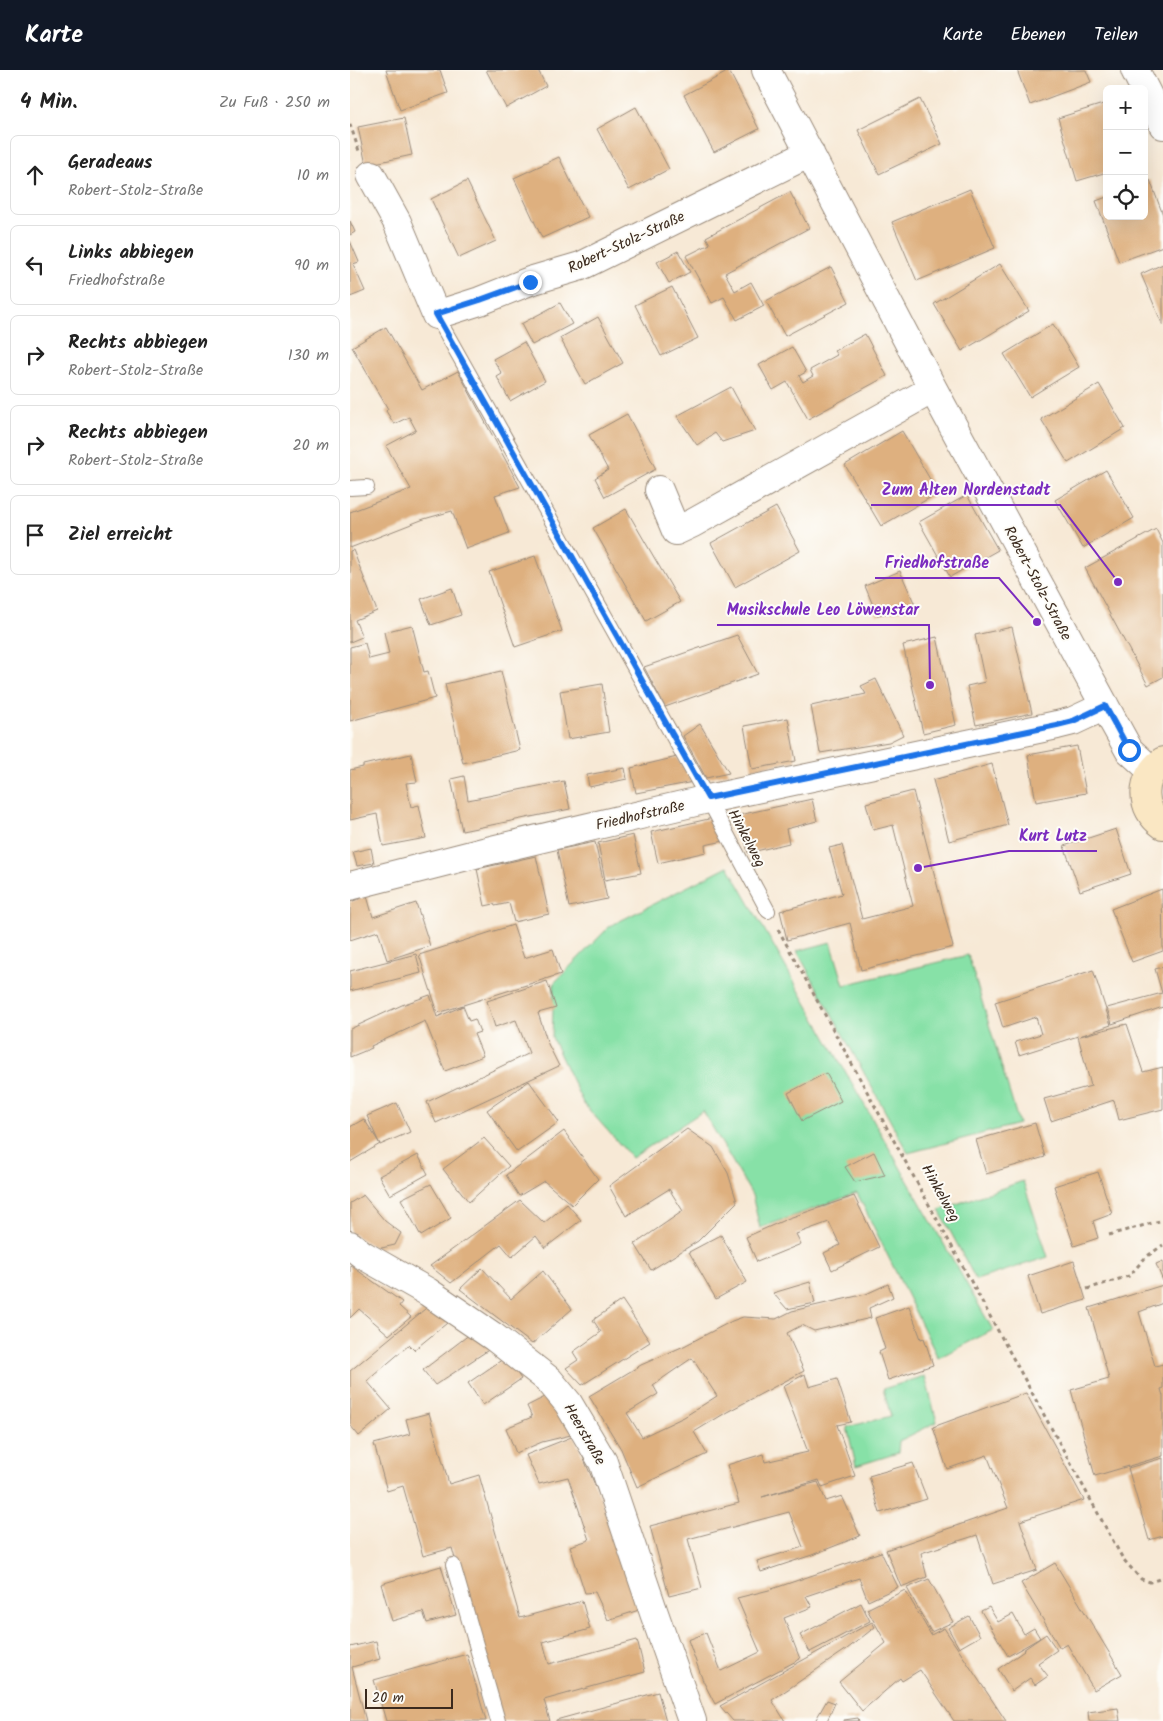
<!DOCTYPE html>
<html lang="de">
<meta charset="utf-8">
<style>
:root{--surface:#fff;--page:#f6f6f6;--text:#222;--muted:#767676;--line:#e0e0e0;--accent:#111827}
body{margin:0;font-family:Kalam,sans-serif;background:var(--page);color:var(--text)}
.controls{position:absolute;right:15px;top:15px;display:grid;overflow:hidden;border-radius:8px;box-shadow:0 5px 20px #0002}
.controls button{width:45px;height:45px;display:grid;place-items:center;padding:0;border:0;border-bottom:1px solid var(--line);background:var(--surface);color:var(--text);font:25px sans-serif}
.scale{position:absolute;left:15px;bottom:12px;width:88px;box-sizing:border-box;padding-left:5px;border:2px solid #3b2a1e;border-top:0;font-size:14px;line-height:18px;white-space:nowrap;color:#3b2a1e;-webkit-text-stroke:4px #fdfcf7;paint-order:stroke}
.stop{position:absolute;width:15px;height:15px;margin:-11px;border:4px solid #1a73e8;border-radius:50%;background:#fff}
.stop.end{background:#1a73e8;border-color:#fff;box-shadow:0 1px 5px #0008}
.list{margin:0;padding:0;list-style:none}
h2{display:flex;justify-content:space-between;align-items:center;height:65px;margin:0;padding:0 20px;font-size:21px}
h2 small{font-size:16px;font-weight:400;color:var(--muted)}
.list li{display:grid;grid-template-columns:32px 1fr auto;gap:15px;align-items:center;box-sizing:border-box;height:80px;margin:0 10px 10px;padding:0 10px;border:1px solid var(--line);border-radius:8px}
.list b{display:block;font-size:19px;white-space:nowrap}
.list p{margin:0;font-size:16px;white-space:nowrap;color:var(--muted)}
.list em{font-size:16px;font-style:normal;color:var(--muted)}
.icon{flex:none;width:28px;height:28px;fill:none;stroke:currentColor;stroke-width:2;stroke-linecap:round;stroke-linejoin:round}
.map{position:relative;flex:none;width:813px;height:1651px;overflow:hidden}
header{display:flex;align-items:center;gap:30px;box-sizing:border-box;height:70px;padding:0 25px;background:var(--accent);color:#fff}
header strong{font-size:24px}
nav{display:flex;gap:28px;margin-inline-start:auto;font-size:18px}
main{display:flex}
aside{flex:1;background:var(--surface)}
.map>svg:first-child{display:block}
.green{fill:#87e1a7;stroke:#618662}
.building{fill:#deb07f;fill-rule:evenodd}
.lines{fill:none;stroke-linecap:round;stroke-linejoin:round}
.lane-casing{stroke:#998a7a;stroke-width:16}
.street-casing{stroke:#998a7a;stroke-width:30}
.secondary-casing{stroke:#998a7a;stroke-width:30}
.path{stroke:#998a7a;stroke-width:3;stroke-dasharray:4 4;stroke-linecap:butt}
.lane{stroke:#fff;stroke-width:14}
.street{stroke:#fff;stroke-width:28}
.secondary{stroke:#fae7c3;stroke-width:28}
.route{stroke:#1a73e8;stroke-width:6}
.labels{text-anchor:middle;stroke-width:4;stroke-linejoin:round;paint-order:stroke}
.street-label{font-size:15px;fill:#3b2a1e;stroke:#fdfcf7}
.leader{fill:none;stroke:#7b2cbf;stroke-width:2}
.callout-dot{fill:#7b2cbf;stroke:#fdfcf7;stroke-width:2}
.callout-label{font-size:16px;text-anchor:middle;font-weight:bold;fill:#7b2cbf;stroke:#fdfcf7;stroke-width:4;stroke-linejoin:round;paint-order:stroke}
</style>
<header>
<strong>Karte</strong>
<nav><a>Karte</a><a>Ebenen</a><a>Teilen</a></nav>
</header>
<main>
<aside>
<h2>4 Min.<small>Zu Fuß · 250 m</small></h2>
<ul class="list">
<li><svg class="icon" aria-label="ahead" viewBox="0 0 24 24"><path d="M12 20V5M6 11l6-6 6 6"/></svg><div><b>Geradeaus</b><p>Robert-Stolz-Straße</p></div><em>10 m</em></li>
<li><svg class="icon" aria-label="left" viewBox="0 0 24 24"><path d="M17 20v-9H6M10 6l-5 5 5 5"/></svg><div><b>Links abbiegen</b><p>Friedhofstraße</p></div><em>90 m</em></li>
<li><svg class="icon" aria-label="right" viewBox="0 0 24 24"><path d="M7 20v-9h11M14 6l5 5-5 5"/></svg><div><b>Rechts abbiegen</b><p>Robert-Stolz-Straße</p></div><em>130 m</em></li>
<li><svg class="icon" aria-label="right" viewBox="0 0 24 24"><path d="M7 20v-9h11M14 6l5 5-5 5"/></svg><div><b>Rechts abbiegen</b><p>Robert-Stolz-Straße</p></div><em>20 m</em></li>
<li><svg class="icon" aria-label="arrive" viewBox="0 0 24 24"><path d="M6 21V4h12l-3 4 3 4H6"/></svg><div><b>Ziel erreicht</b></div></li>
</ul>
</aside>
<div class="map">
<svg width="813" height="1651" viewBox="0 0 813 1651">
<rect width="100%" height="100%" fill="#fdfcf7"/>
<filter id="ink" filterUnits="userSpaceOnUse"><feTurbulence type="fractalNoise" baseFrequency=".02" numOctaves="2"/><feDisplacementMap in="SourceGraphic" scale="10" xChannelSelector="R" yChannelSelector="G"/><feConvolveMatrix kernelMatrix="1 2 1 2 8 2 1 2 1" color-interpolation-filters="sRGB"/></filter>
<filter id="wash" filterUnits="userSpaceOnUse"><feTurbulence type="fractalNoise" baseFrequency=".0096" numOctaves="4" result="noise"/><feDisplacementMap in="SourceGraphic" scale="20" xChannelSelector="R" yChannelSelector="G"/><feGaussianBlur stdDeviation="1.12" result="paint"/><feColorMatrix in="noise" values="0 0 0 0 0 0 0 0 0 0 0 0 0 0 0 0 0 1.4 0 .05"/><feComposite in="paint" operator="in"/></filter>
<g filter="url(#wash)">
<rect width="100%" height="100%" fill="#f7e9d6"/>
<path class="green" d="M378 796 643 1260 588 1288 507 1123 410 1158 402 1125 353 1041 282 1088 233 1033 202 968 204 913 260 856Z
M481 872 494 915 618 885 669 1054 558 1083 447 881Z
M673 1111 698 1187 626 1210 589 1140Z
M575 1306 587 1352 549 1371 548 1383 506 1396 497 1357 541 1346 533 1319Z"/>
<g id="blocks">
<path class="building" d="M36 0H90L98 23 50 40Z
M136 0H188L196 16 156 38Z
M667 0H736L741 12 680 35Z
M379 1 409 59 364 82 334 25Z
M570 29 592 74 529 104 508 60Z
M753 34 757 48V102L727 111 708 48Z
M286 37 319 99 279 120 247 59Z
M54 48 62 85 16 95 8 57Z
M209 87 238 147 192 168 164 108Z
M800 110 813 145V176L769 192 746 131 757 127V146H794V113Z
M117 111 146 171 109 188 81 129Z
M620 119 645 178 567 211 542 152Z
M440 122 459 158 375 203 385 221 401 212 414 236 387 250 374 227 362 233 336 186 360 174 356 167Z
M0 151 5 162 0 165Z
M0 171 9 192 3 194 15 221 0 227Z
M328 181 340 202 319 213 307 192Z
M650 194 679 241 612 281 584 234Z
M813 194V256L791 204Z
M481 197 499 232 435 266 416 231Z
M322 217 348 268 311 286 285 235Z
M210 233 222 254 182 275 171 254Z
M248 247 273 293 235 314 210 268Z
M703 254 729 297 680 327 654 284Z
M36 257 72 320 108 301 170 417 145 425 159 463 116 479 102 441 74 449 0 478V442L61 419 36 376 66 360 59 347 44 354 36 341 38 339 2 277Z
M515 264 537 306 458 349 437 312 423 320 409 295 442 277 456 302 449 306 453 312 463 306 460 300 487 285 484 281Z
M174 272 195 311 160 331 147 307 152 304 143 289Z
M749 314 775 358 718 393 691 349Z
M381 317 405 361 372 372 365 363 347 375 327 346Z
M277 344 306 399 255 427 245 408 258 400 239 365Z
M552 361 588 423 531 456 495 395Z
M756 400 784 448 733 478 705 430Z
M617 425 648 480 600 507 569 452Z
M426 437 450 481 385 517 361 473Z
M276 439 330 532 296 551 243 458Z
M806 459 813 473V607L798 615 735 498Z
M3 480 27 541 5 550 12 567 0 572V481Z
M185 486 212 561 165 577 139 502Z
M550 501 566 537 527 545 515 516Z
M102 518 111 545 81 555 71 529Z
M62 555 74 602 78 601 85 628 0 651V577L15 573 19 589 39 584 34 562Z
M662 557 682 643 626 655 617 616 635 612 625 565Z
M387 565 408 604 315 637 294 597Z
M587 567 606 655 573 663 553 575Z
M151 601 170 680 113 693 95 614Z
M526 609 553 665 539 672 470 683 461 636 516 624 511 616Z
M252 614 259 662 218 669 210 621Z
M438 648 446 691 402 699 394 656Z
M350 654 379 703 356 708 333 666Z
M727 676 736 723 686 732 678 685Z
M61 684 67 712 56 713 61 737 69 735 76 768 33 776 27 744 0 750V700L13 697V695Z
M327 687 343 712 286 723 281 698Z
M642 694 658 755 599 771 583 710Z
M275 698 277 709 239 717 237 705Z
M114 706 118 730 214 711 220 739 112 761 101 709Z
M563 721 603 877 511 900 500 853 437 870 430 841 492 824 479 778 492 775 512 849 563 836 543 755 523 760 516 733Z
M462 729 467 751 436 759 439 773 398 783 389 745Z
M363 748 374 771 355 775 356 782 308 793 301 762Z
M766 759 781 804 730 821 714 776Z
M283 765 291 803 255 810 248 773Z
M245 772 257 829 219 837 207 780Z
M21 778 24 793 7 796 3 782Z
M186 786 199 844 164 852 159 833 145 836 144 834 135 836 127 799Z
M812 819 813 881 782 892 761 839Z
M17 826 23 847 66 833 80 876 37 890 28 861 0 870V832Z
M163 855 174 888 203 879 211 904 88 943 69 885Z
M66 884 71 903 0 921V901Z
M813 897V937L762 954 757 938 812 923 805 899Z
M743 900 761 955 730 966 777 954 793 1002 813 997V1039L769 1050 764 1030 701 1051 694 1029 741 1016 728 966 669 985 665 972 691 964 686 947 653 958 645 932Z
M197 911 206 938 188 943 198 974 209 996 86 1053 77 1032 179 983 166 950 145 957 137 931Z
M80 925 87 947 113 936 119 951 125 949 130 962 124 964 133 986 95 1001 75 951 21 976 22 978 0 987V959L52 935Z
M476 1003 491 1031 452 1051 438 1023Z
M179 1011 209 1052 167 1082 137 1040Z
M47 1033 60 1062 30 1075 17 1046Z
M14 1049 30 1074 0 1092V1057Z
M685 1053 695 1087 636 1104 626 1070Z
M337 1059 363 1077 378 1103 387 1132 348 1171 301 1200 285 1174 333 1141 319 1119 276 1146 259 1116Z
M214 1061 248 1109 222 1135 194 1111 169 1126 156 1105Z
M134 1068 159 1096 119 1132 93 1099Z
M524 1082 535 1105 505 1112 495 1097Z
M68 1085 78 1104 40 1125 29 1106Z
M748 1102 762 1144 743 1151 748 1168 724 1176 704 1116Z
M81 1114 101 1148 71 1166 51 1129Z
M13 1125 35 1151 51 1163 45 1175 27 1179 0 1162V1133Z
M504 1126 529 1177 482 1200 474 1183 490 1175 479 1152 446 1164 451 1174 407 1192 396 1167 439 1148Z
M170 1130 194 1153 217 1134 231 1150 195 1178 186 1166 162 1187 151 1174 101 1213 80 1196Z
M371 1165 397 1212 366 1229 339 1182Z
M724 1191 736 1230 690 1244 678 1206Z
M813 1191V1211L806 1194Z
M0 1195 52 1232 49 1236 61 1247 39 1265 9 1239 0 1248Z
M132 1198 161 1229 193 1201 222 1239 182 1274 110 1219Z
M460 1212 465 1233 437 1239 423 1223Z
M538 1214 543 1227 519 1238 521 1248 464 1261 452 1255 437 1263 454 1301 377 1342 344 1362 357 1384 287 1417 271 1379 239 1326 291 1295 334 1276 382 1251 393 1247 426 1249 442 1241 516 1224ZM342 1288 367 1326 334 1347 292 1367 277 1343 308 1324 303 1315Z
M813 1215V1233L789 1242 805 1296 813 1294V1318L811 1319 813 1326V1386L745 1406 721 1320 759 1309 739 1238Z
M272 1230 300 1272 232 1315 216 1298 228 1290 223 1282 251 1262 243 1250Z
M81 1234 102 1249 64 1280 59 1275 17 1311 41 1339 9 1366 0 1355V1301Z
M559 1236 571 1269 574 1268 583 1295 538 1310 529 1282 535 1279 525 1248Z
M124 1261 143 1277 85 1315 73 1300Z
M156 1287 171 1309 133 1335 118 1313Z
M455 1304 459 1317 487 1309 501 1352 487 1355 505 1406 472 1417 469 1410 412 1427 468 1412 476 1431 492 1426 510 1466 462 1485 411 1502 407 1491 453 1477 439 1442 338 1469 352 1518 319 1526 300 1456 389 1433 377 1395 413 1384 415 1392 458 1382 433 1316Z
M676 1323 734 1430 670 1451 687 1500 643 1514 627 1465 571 1483 577 1507 551 1517 536 1480 658 1438 637 1385 597 1399 583 1357Z
M197 1326 225 1364 192 1372 166 1383 156 1358 182 1347 177 1336Z
M79 1343 99 1414 129 1405 170 1548 232 1531 240 1559 193 1572 199 1594 287 1570 295 1602 194 1630 200 1651H151L102 1478 73 1486 53 1416 37 1421 24 1374 60 1364 56 1349Z
M224 1366 264 1459 289 1540 258 1550 245 1522 235 1523 220 1476 239 1470 218 1407 189 1414 176 1385Z
M813 1388V1466L799 1470 778 1398Z
M563 1393 577 1429 530 1443 519 1406Z
M531 1482 548 1517 518 1531 509 1508 456 1526 462 1537 434 1548 450 1589 365 1634 353 1611 338 1570 356 1563 371 1601 410 1582 387 1528 419 1520Z
M705 1493 772 1604 744 1620 717 1574 710 1578 671 1513Z
M91 1496 106 1545 77 1553 73 1542 42 1551 31 1514Z
M579 1509 603 1552 581 1562 557 1518Z
M555 1520 581 1565 594 1558 656 1651H604L570 1600 552 1611 550 1608 512 1641 489 1612 536 1573 517 1539Z
M511 1533 520 1551 460 1582 450 1565Z
M639 1537 648 1552 663 1544 674 1564 684 1558 690 1568 658 1586 631 1541Z
M619 1546 630 1566 609 1578 598 1558Z
M522 1552 525 1557 497 1579 422 1630 435 1651H383L370 1636Z
M696 1564 707 1580 688 1593 698 1606 685 1615 680 1608 662 1621 648 1599 674 1581 673 1580Z
M26 1571 30 1589 2 1597 16 1651H0V1577Z
M117 1584 136 1651H36L24 1610Z
M308 1622 316 1651H206V1650Z
M477 1630 485 1633 477 1651H465Z
M768 1638 770 1651H739L738 1642Z
M508 1648 509 1651H494V1650Z"/>
</g>
</g>
<g filter="url(#ink)">
<use href="#blocks" fill-opacity="0" stroke="#998a7a" stroke-width="1"/>
<g class="lines">
<defs>
<path id="lane" d="M86 245 358 729 418 841
M0 418 17 417
M103 1495 148 1651"/>
<path id="street" d="M416 0 583 319 763 651 779 680 802 701
M785 0 813 55
M21 105 47 152 86 245 130 231 180 211 231 196 460 83
M309 420 326 461 343 453 583 319
M0 816 133 782 358 729 707 655 723 651 755 636
M0 1175 13 1185 78 1222 144 1267 199 1310 218 1333 253 1392 304 1543 342 1651"/>
<path id="secondary" d="M813 691C790 707 789 739 813 755"/>
</defs>
<use href="#lane" class="lane-casing"/>
<use href="#street" class="street-casing"/>
<use href="#secondary" class="secondary-casing"/>
<path class="path" d="M0 54 9 81
M428 859 773 1489 791 1509 800 1512 813 1508
M759 1165 813 1150
M737 1219 779 1206 796 1187 813 1175"/>
<use href="#lane" class="lane"/>
<use href="#street" class="street"/>
<use href="#secondary" class="secondary"/>
</g>
</g>
<g class="lines" filter="url(#ink)">
<path class="route" d="M180 212 130 230 86 244 358 728 707 655 723 651 755 636 779 680"/>
</g>
<g class="labels">
<g class="street-label">
<text transform="translate(276 172) rotate(-25)" y="5">Robert-Stolz-Straße</text>
<text transform="translate(688 513) rotate(62)" y="5">Robert-Stolz-Straße</text>
<text transform="translate(290 745) rotate(-13)" y="5">Friedhofstraße</text>
<text transform="translate(397 768) rotate(62)" y="5">Hinkelweg</text>
<text transform="translate(591 1123) rotate(61)" y="5">Hinkelweg</text>
<text transform="translate(235 1364) rotate(60)" y="5">Heerstraße</text>
</g>
</g>
<path class="leader" d="M768 512L710 435H521M687 552L649 508H525M580 615L579 555H367M568 798L659 781H747"/>
<g class="callout-dot">
<circle cx="768" cy="512" r="5"/>
<circle cx="687" cy="552" r="5"/>
<circle cx="580" cy="615" r="5"/>
<circle cx="568" cy="798" r="5"/>
</g>
<g class="callout-label">
<text x="616" y="425">Zum Alten Nordenstadt</text>
<text x="587" y="498">Friedhofstraße</text>
<text x="473" y="545">Musikschule Leo Löwenstar</text>
<text x="703" y="771">Kurt Lutz</text>
</g>
</svg>
<div class="controls">
<button>+</button>
<button>−</button>
<button><svg class="icon" aria-label="locate" viewBox="0 0 24 24"><circle cx="12" cy="12" r="6"/><path d="M12 2v4M12 18v4M2 12h4M18 12h4"/></svg></button>
</div>
<div class="scale">20 m</div>
<div class="stop" style="left:779px;top:680px"></div>
<div class="stop end" style="left:180px;top:212px"></div>
</div>
</main>
